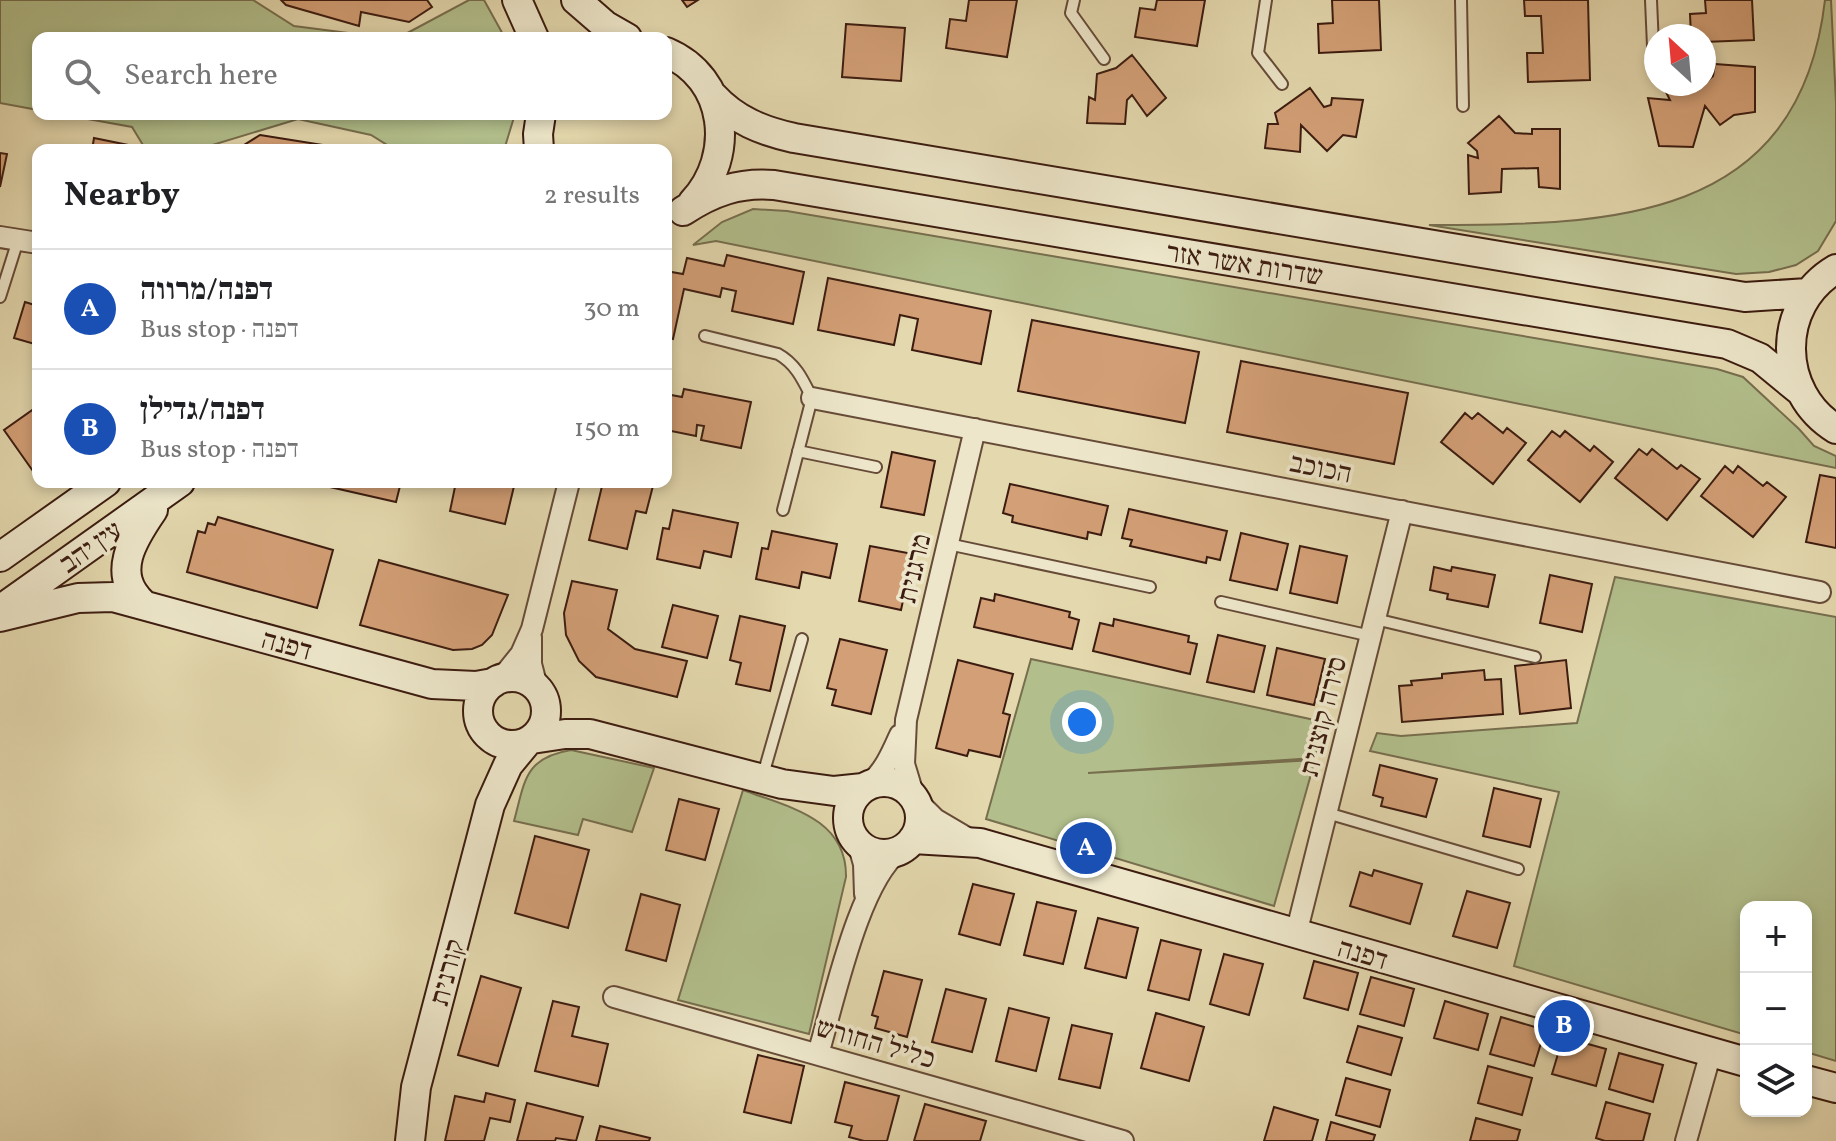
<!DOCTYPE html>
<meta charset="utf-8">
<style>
:root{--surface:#fff;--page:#f6f6f6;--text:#202124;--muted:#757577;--line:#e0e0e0;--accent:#8f2418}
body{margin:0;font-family:Vollkorn,"Frank Ruhl Libre",serif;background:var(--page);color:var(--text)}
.controls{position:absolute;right:24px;bottom:24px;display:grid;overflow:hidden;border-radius:16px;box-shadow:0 4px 12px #0003}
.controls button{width:72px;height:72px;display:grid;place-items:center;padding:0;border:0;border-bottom:2px solid var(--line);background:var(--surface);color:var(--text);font:40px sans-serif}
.compass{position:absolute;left:1644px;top:24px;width:72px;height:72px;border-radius:50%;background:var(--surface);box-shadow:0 4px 12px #0003;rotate:334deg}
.you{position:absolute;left:1082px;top:722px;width:28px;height:28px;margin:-20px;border:6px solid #fff;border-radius:50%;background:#1a73e8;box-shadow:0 0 0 12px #1a73e833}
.badge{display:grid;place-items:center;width:52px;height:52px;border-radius:50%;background:var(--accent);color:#fff;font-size:26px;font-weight:700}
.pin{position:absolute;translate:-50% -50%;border:4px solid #fff;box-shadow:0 2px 8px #0006}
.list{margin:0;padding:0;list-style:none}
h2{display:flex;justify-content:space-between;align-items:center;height:104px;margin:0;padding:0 32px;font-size:34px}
h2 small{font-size:26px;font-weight:400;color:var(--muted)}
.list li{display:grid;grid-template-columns:52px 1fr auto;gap:24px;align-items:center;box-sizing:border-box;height:120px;padding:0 32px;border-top:2px solid var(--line)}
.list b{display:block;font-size:30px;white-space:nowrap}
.list p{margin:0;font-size:26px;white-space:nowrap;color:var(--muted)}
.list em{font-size:26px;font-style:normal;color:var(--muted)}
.icon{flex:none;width:44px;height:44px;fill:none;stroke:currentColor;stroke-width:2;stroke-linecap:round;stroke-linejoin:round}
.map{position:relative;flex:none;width:1836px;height:1141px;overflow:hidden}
.search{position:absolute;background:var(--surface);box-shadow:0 4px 12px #0003;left:32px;top:32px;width:640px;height:88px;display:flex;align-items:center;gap:20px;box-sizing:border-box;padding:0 28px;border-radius:16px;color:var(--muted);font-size:30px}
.panel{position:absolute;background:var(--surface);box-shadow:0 4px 12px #0003;left:32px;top:144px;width:640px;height:344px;border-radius:16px}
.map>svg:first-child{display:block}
.green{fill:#b2bf8c;stroke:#776e4e;stroke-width:2}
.building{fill:#d39f76;stroke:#3c1c10;stroke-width:2}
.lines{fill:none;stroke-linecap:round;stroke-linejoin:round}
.lane-casing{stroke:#664b38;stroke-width:14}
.street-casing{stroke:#664b38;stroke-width:24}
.secondary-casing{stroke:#3c1c10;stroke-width:32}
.lane{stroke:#ede6ca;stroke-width:10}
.street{stroke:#ede6ca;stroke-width:20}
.secondary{stroke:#ede6ca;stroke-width:28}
.labels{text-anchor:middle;stroke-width:7;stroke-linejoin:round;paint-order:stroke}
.street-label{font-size:28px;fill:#3c1c10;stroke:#ede6ca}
</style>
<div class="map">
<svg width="1836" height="1141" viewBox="0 0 1836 1141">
<rect width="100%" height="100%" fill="#e4d8ae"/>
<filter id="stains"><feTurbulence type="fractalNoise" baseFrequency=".0025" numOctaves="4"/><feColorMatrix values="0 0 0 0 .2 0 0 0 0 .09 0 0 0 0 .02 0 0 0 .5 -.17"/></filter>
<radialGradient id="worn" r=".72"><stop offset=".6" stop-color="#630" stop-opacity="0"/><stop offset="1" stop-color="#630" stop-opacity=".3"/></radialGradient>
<path class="green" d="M0 0H253L294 26 387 38H38V110L0 103Z
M469 0H484L505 38H398Z
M1825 0H1831L1836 103V221L1818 251 1796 265 1769 272 1736 274 1429 225C1609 225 1799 224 1825 0Z
M60 114H515L504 150H389L387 145 371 135 298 119 196 150H146L132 127Z
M753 209 787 211 1717 369 1743 377 1799 429 1814 446 1836 456V468L716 241 693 245 722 222Z
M1615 577 1836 617V1061L1806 1052V907H1746V1035L1514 966 1559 792 1370 751 1377 733 1401 736 1577 723Z
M1031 659 1324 722 1315 758 1088 773 1315 760 1274 906 986 819Z
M571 750 654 768 632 832 583 819 578 835 514 821C525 781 524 758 571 750Z
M743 790C788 807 847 818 846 877L809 1034 678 1000Z"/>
<path class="building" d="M281 0H427L432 7 409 22 361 12 359 26 286 5Z
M682 0H698L687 7Z
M969 0H1017L1007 57 946 48 950 19 966 21Z
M1157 0H1205L1197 46 1135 37 1140 8 1155 10Z
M1332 0H1379L1381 50 1319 53 1318 24 1333 23Z
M1524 0H1588L1590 80 1528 82 1527 53H1543L1541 16H1525Z
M1705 0H1752L1754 40 1704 42V36H1691L1690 14 1706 13Z
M846 24 905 28 901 81 842 77Z
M1132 55 1166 98 1147 116 1132 95 1127 100 1125 124 1087 123 1089 97 1095 100 1097 74 1116 68Z
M1715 64 1755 67V112L1734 115 1720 125 1705 106 1693 147 1659 146 1648 98 1670 100 1662 84H1698L1699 86 1704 84 1713 76Z
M1310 88 1324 107 1331 105 1332 98 1363 100 1356 137 1343 135 1327 151 1301 125 1300 152 1265 148 1268 124H1278L1275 113Z
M1499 116 1515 133 1532 134V129H1560V189L1539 187 1538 168 1502 169 1501 192 1469 194 1468 155 1478 158 1477 151 1468 143Z
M260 135 354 150H236Z
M94 138 128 145 131 150H92Z
M0 153 7 154 0 187Z
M727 255 804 272 793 324 732 311 736 291 722 288 720 297 684 289 673 339 666 337V271L683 274 687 258 724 266Z
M828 278 991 311 981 364 912 350 918 319 900 315 894 345 818 330Z
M25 302 38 306V345L14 338Z
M1032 320 1199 352 1185 423 1018 391Z
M1241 361 1408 393 1394 464 1227 432Z
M684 389 751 402 741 448 701 440 704 426 697 425 696 436 666 430V394L682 397Z
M38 406V472L35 474 4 430Z
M1465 413 1472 419 1478 413 1503 433 1507 428 1526 443 1493 484 1441 442Z
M1552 431 1560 437 1565 431 1590 451 1594 446 1613 462 1580 502 1528 460Z
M1639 449 1647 455 1652 449 1677 469 1681 465 1700 479 1667 520 1615 478Z
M892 452 935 461 924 515 881 507Z
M1725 466 1733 473 1738 466 1763 486 1767 482 1786 497 1753 537 1701 496Z
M1820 475 1836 478V548L1806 542Z
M322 482H401L396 502 321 485Z
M456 482H515L505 524 450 511Z
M603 482H654L646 513 636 511 627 549 589 540Z
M1010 484 1108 506 1101 535 1088 532 1087 539 1012 522 1013 516 1003 513Z
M1129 509 1227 531 1220 560 1207 557 1206 563 1130 546 1132 540 1122 538Z
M673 510 738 523 731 557 704 551 700 568 657 559 663 528 669 529Z
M218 517 333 550 317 608 187 572 198 531 205 533 208 523 215 525Z
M772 531 837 544 830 578 802 572 799 588 756 579 762 548 768 549Z
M1241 533 1288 544 1277 590 1230 580Z
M870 546 913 554 901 610 859 601Z
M1300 546 1347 556 1337 603 1290 593Z
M379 560 508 595 492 635 482 645 472 649 453 650 360 625Z
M1434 567 1451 571 1452 567 1495 575 1488 607 1447 599 1448 594 1430 590Z
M1550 575 1592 584 1582 632 1540 623Z
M572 581 617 590 608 629 635 649 687 661 677 697 596 677 579 661 566 635 564 613Z
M995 594 1070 612 1069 617 1079 620 1072 649 974 627 981 598 994 601Z
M673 605 718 616 707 658 662 647Z
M740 616 785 626 770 691 736 684 741 663 730 660Z
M1114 619 1189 636 1188 642 1197 644 1190 674 1093 651 1100 623 1113 626Z
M1218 635 1265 646 1254 692 1207 682Z
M840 639 887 650 871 714 832 705 836 690 827 688Z
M1277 648 1325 659 1314 705 1267 695Z
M958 660 1013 674 1003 713 1010 715 1000 757 969 750 967 756 936 748Z
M1566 660 1571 708 1520 714 1515 666Z
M1484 670 1485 680 1501 679 1503 714 1402 722 1399 686 1412 685 1411 681 1442 678V674Z
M1380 765 1437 779 1426 817 1381 806 1383 798 1373 795Z
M1494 788 1541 799 1530 847 1483 836Z
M679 799 719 809 705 860 666 850Z
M535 836 589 850 568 928 515 913Z
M1374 870 1422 884 1410 924 1350 906 1360 872 1372 876Z
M973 884 1014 894 1000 945 959 934Z
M1467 891 1510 903 1497 948 1453 936Z
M641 894 680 905 666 961 626 950Z
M1037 902 1076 911 1063 964 1024 955Z
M1098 918 1138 928 1126 978 1085 968Z
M1161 940 1201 950 1189 1000 1148 990Z
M1224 954 1263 964 1249 1015 1210 1004Z
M1314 961 1358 973 1348 1010 1304 998Z
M884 971 922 980 907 1037 875 1028 878 1017 872 1015Z
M481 976 521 988 498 1066 458 1055Z
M1371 977 1414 989 1404 1026 1360 1014Z
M946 989 986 999 972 1052 932 1042Z
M553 1001 579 1007 572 1036 608 1044 598 1086 535 1071Z
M1445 1001 1488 1014 1478 1050 1434 1038Z
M1009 1008 1049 1018 1036 1071 996 1061Z
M1156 1013 1204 1027 1189 1081 1141 1068Z
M1501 1017 1545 1030 1534 1066 1490 1054Z
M1072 1025 1112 1034 1100 1088 1059 1079Z
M1358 1026 1402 1038 1391 1075 1347 1062Z
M1563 1037 1606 1049 1596 1086 1552 1074Z
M1619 1053 1663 1065 1653 1102 1609 1089Z
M758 1055 804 1066 791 1123 744 1112Z
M1488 1066 1532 1078 1522 1115 1478 1103Z
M1346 1078 1390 1090 1380 1127 1336 1115Z
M845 1082 899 1096 887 1141H864L849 1137 852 1126 835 1122Z
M486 1093 515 1100 510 1122 490 1118 484 1141H445L455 1096 484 1102Z
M1606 1102 1650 1114 1643 1141H1605L1596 1138Z
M527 1103 583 1117 576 1141 556 1138 555 1141H517Z
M925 1104 986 1121 980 1141H914Z
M1274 1107 1318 1120 1312 1141H1264Z
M1476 1118 1520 1130 1517 1141H1470Z
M1331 1122 1375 1135 1373 1141H1326Z
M600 1126 650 1138 649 1141H596Z"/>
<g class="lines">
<defs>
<path id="lane" d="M1074 0 1071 13 1104 59
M1266 0 1258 53 1282 84
M1461 0 1463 106
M1651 0 1654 69
M0 297 18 240
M705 336 778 354C796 364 803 380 812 398L783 510
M798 451 876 467
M948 544 1150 587
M1221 602 1371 636
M1375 619 1535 657
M763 775 802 639
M1327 813 1518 869"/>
<path id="street" d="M0 237 38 243
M812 398 1820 592
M531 637V664L537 687
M500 680 521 654 532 629 569 482
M868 785C884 772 892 753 900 735
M914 797 904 764 906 720 975 429
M917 801 935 819 969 839
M858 843 864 864 865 894
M1296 934 1402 511
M614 997 1123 1141
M818 1054C834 1002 858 882 900 850
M1686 1141 1711 1052"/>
<path id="secondary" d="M517 0 534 38
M576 0 606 26 627 38
M666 52C728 78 736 156 693 202
M713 96C735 120 762 131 794 138L1745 297 1808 293
M539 150 538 134 541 114
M683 211C712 192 739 182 774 185L1727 344 1760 358 1799 390
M1836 269C1775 305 1777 393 1836 429
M0 557 106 482
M143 604C110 574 133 539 153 510
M0 610 180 482
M0 617 78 598 113 597 432 684 476 686 493 683
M478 711a34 34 0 1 1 68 0a34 34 0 1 1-68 0Z
M532 739 565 734H590L782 784 834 791 863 788
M848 818a36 36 0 1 1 72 0a36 36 0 1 1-72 0Z
M913 839 980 843 1746 1062
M1806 1080 1836 1088
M410 1141 416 1087 490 805 508 765 527 742"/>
</defs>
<use href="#lane" class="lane-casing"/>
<use href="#street" class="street-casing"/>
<use href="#secondary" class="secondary-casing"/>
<use href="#lane" class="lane"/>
<use href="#street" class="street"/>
<use href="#secondary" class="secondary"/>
</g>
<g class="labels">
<g class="street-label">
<text transform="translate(1245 263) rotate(9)" y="10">שדרות אשר אזר</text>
<text transform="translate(1321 467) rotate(11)" y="10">הכוכב</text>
<text transform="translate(90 546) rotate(-35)" y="10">עין יהב</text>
<text transform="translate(913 568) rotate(-77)" y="10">מרגנית</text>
<text transform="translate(287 644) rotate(15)" y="10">דפנה</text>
<text transform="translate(1322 716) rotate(-76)" y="10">סירה קוצנית</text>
<text transform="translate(1363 953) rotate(16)" y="10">דפנה</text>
<text transform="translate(446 972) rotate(-75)" y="10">קורנית</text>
<text transform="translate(876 1042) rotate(16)" y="10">כליל החורש</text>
</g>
</g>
<rect width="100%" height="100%" filter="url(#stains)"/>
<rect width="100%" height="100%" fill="url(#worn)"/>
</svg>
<div class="controls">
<button>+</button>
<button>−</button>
<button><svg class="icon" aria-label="layers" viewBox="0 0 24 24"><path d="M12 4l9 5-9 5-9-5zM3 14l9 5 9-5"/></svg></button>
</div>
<svg class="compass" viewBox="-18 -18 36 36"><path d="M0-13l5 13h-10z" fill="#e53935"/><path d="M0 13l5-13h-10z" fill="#757577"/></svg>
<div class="you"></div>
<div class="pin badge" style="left:1086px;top:848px;background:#1a4fb4">A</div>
<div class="pin badge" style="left:1564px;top:1026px;background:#1a4fb4">B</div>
<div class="search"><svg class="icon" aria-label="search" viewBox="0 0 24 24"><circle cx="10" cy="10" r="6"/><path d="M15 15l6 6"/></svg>Search here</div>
<section class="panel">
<h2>Nearby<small>2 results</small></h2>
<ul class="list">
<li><span class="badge" style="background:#1a4fb4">A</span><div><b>דפנה/מרווה</b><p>Bus stop · דפנה</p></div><em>30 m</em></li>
<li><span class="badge" style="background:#1a4fb4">B</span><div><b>דפנה/גדילן</b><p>Bus stop · דפנה</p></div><em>150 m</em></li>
</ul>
</section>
</div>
